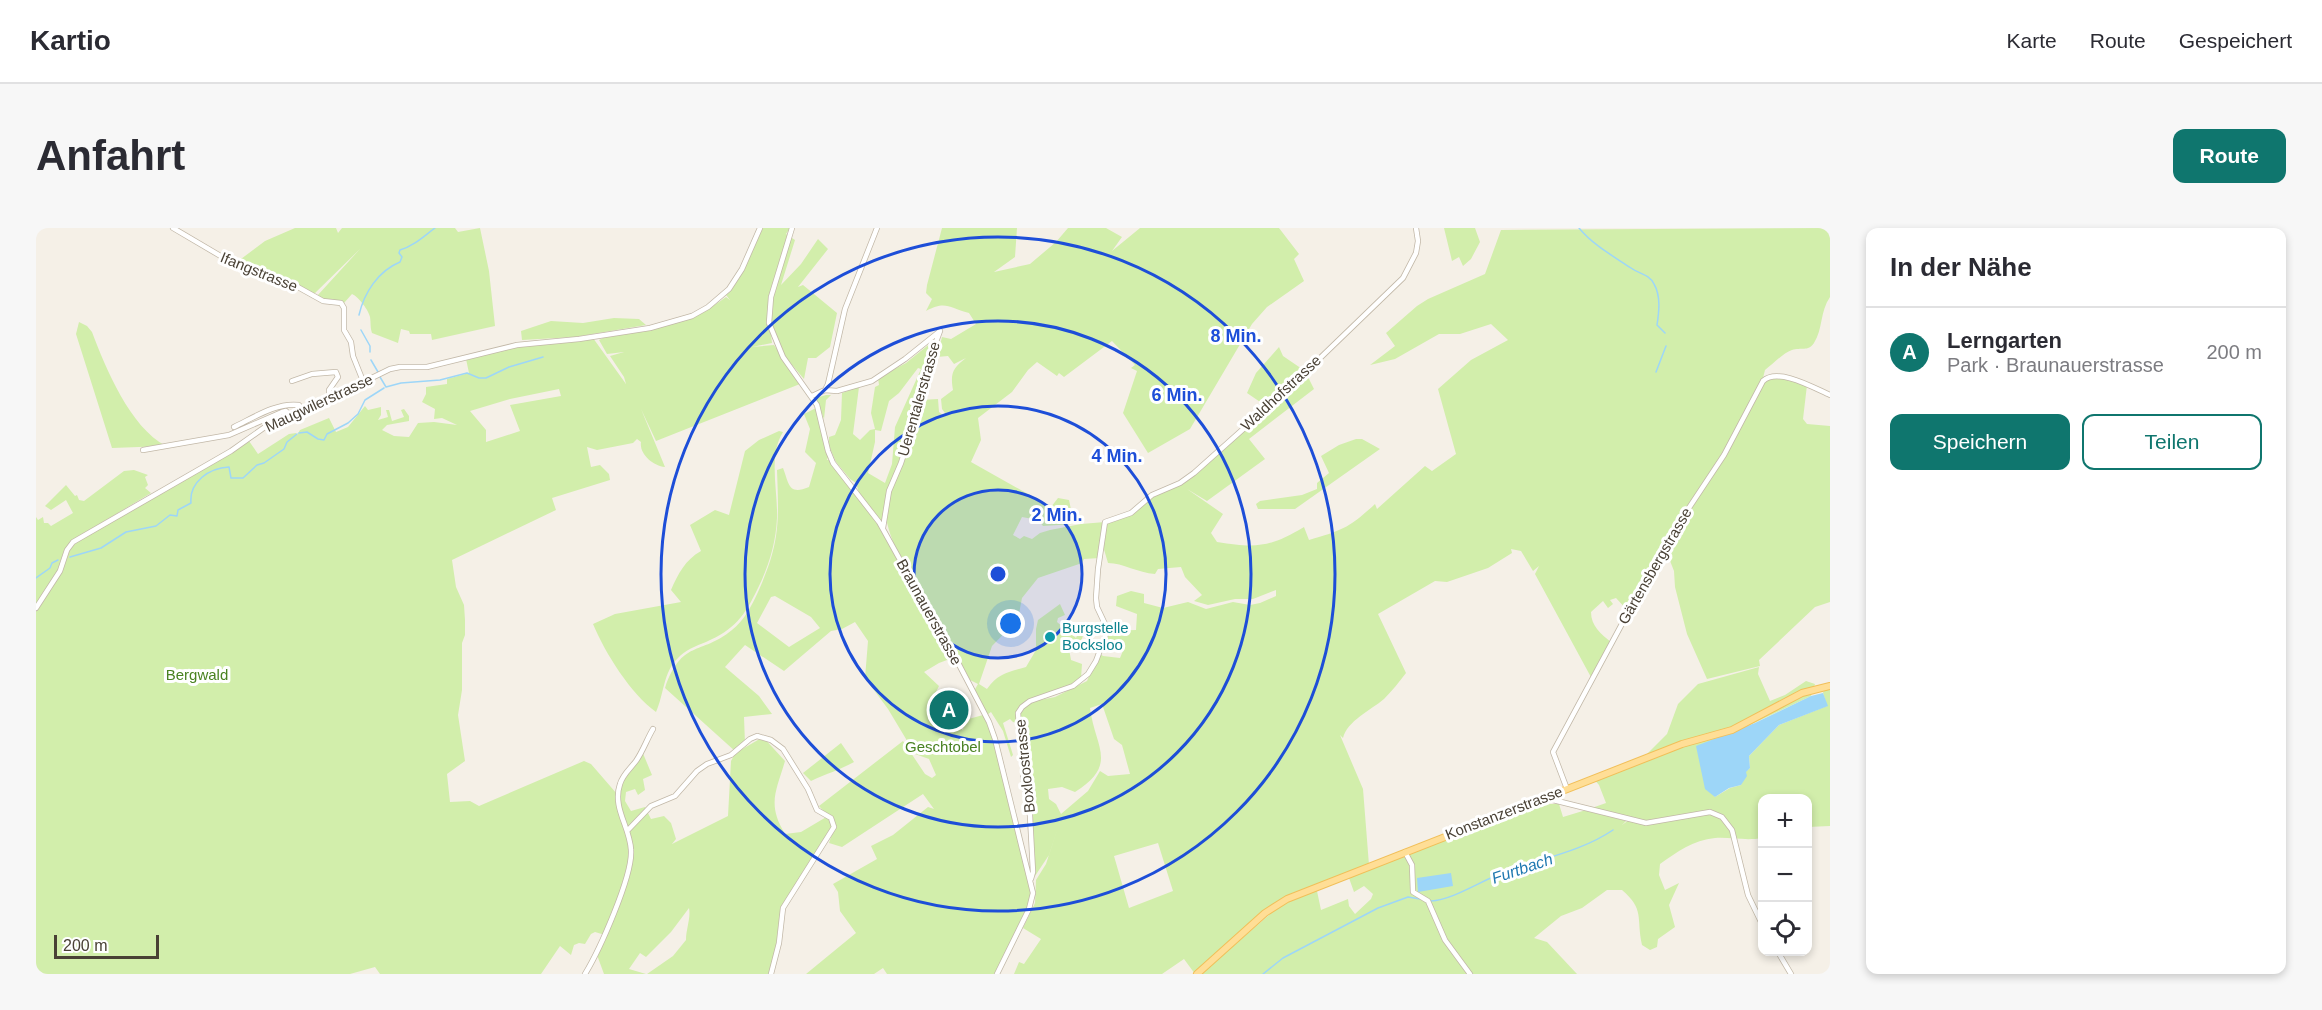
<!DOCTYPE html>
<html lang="de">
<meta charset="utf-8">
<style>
:root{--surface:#fff;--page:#f7f7f7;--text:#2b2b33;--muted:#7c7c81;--line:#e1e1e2;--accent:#0f766e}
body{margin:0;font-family:Arial,sans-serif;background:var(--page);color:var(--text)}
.controls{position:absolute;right:18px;bottom:18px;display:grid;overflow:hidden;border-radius:12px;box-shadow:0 3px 9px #0003}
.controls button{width:54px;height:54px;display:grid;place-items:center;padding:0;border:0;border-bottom:2px solid var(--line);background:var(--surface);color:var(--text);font:30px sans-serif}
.scale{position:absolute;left:18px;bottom:15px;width:105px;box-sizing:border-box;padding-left:6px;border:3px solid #494135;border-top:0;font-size:16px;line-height:21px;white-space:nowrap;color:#494135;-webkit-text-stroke:4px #fff;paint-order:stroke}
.you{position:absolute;left:975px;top:396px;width:21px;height:21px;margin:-15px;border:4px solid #fff;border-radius:50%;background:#1a73e8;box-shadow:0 0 0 9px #1a73e833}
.badge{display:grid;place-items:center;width:39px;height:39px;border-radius:50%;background:var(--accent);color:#fff;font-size:20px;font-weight:700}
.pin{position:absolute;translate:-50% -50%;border:3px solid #fff;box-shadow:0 2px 6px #0006}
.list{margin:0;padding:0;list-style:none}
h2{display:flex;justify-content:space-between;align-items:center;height:78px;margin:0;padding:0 24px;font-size:26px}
h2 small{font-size:20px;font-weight:400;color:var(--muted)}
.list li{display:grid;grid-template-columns:39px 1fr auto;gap:18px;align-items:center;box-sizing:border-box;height:90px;padding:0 24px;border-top:2px solid var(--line)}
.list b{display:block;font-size:22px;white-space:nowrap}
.list p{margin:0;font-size:20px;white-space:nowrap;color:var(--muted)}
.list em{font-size:20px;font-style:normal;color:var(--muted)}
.actions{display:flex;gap:12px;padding:18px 24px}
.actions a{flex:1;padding:14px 0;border:2px solid var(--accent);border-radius:12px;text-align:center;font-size:21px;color:var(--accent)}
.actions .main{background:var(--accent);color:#fff}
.icon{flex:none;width:33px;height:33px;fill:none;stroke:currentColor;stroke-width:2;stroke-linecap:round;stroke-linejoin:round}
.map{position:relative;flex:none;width:1794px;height:746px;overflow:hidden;border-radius:12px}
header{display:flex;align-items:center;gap:36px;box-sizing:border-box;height:84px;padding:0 30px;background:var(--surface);border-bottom:2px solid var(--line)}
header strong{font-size:28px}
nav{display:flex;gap:33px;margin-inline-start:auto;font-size:21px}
.intro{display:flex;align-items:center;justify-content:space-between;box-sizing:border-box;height:144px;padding:0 36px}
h1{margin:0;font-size:42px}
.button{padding:15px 27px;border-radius:12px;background:var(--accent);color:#fff;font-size:21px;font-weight:700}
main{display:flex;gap:36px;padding:0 36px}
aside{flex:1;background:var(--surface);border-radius:12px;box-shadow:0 3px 9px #0003}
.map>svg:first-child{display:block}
.green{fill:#d2eeab;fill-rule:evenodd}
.water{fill:#9dd6f8}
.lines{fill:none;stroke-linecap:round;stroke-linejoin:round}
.stream{stroke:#9dd6f8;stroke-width:1.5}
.minor-casing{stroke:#c2b8a8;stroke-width:6}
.major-casing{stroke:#f1bf59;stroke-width:8}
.minor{stroke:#fff;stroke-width:4.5}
.major{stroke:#ffde96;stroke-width:6}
.ring{fill:none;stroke:#1d4ed8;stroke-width:3}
.culture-dot{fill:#0f9aa8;stroke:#fff;stroke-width:2}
.labels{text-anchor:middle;stroke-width:6;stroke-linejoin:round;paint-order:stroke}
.street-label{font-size:15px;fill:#494135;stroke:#fff}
.culture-label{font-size:15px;fill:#0d838f;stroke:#fff;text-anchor:start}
.park-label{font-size:15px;fill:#498221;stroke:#fff}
.water-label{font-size:16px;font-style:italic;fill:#1f78b0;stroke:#fff}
.centre{fill:#1d4ed8;stroke:#fff;stroke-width:3}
.ring-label{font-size:18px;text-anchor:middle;font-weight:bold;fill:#1d4ed8;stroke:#fff;stroke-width:6;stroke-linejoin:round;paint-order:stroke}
</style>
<header>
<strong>Kartio</strong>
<nav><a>Karte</a><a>Route</a><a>Gespeichert</a></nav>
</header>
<div class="intro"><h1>Anfahrt</h1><a class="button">Route</a></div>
<main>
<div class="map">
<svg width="1794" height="746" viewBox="0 0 1794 746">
<rect width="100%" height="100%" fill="#f5f0e7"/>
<path class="green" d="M259 0H300L302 5 306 0H419L422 4 444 0 453 43 459 98 396 112 395 106H374L373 103 365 101 362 115 336 105C334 99 335 95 334 89 333 83 323 69 316 66L308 75 290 73 281 68 324 21 277 67 251 53 201 34 229 13Z
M727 0H754L750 6 759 12 745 57 765 36 782 11 792 21 762 59 767 57 801 85 794 119 780 130H772L768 151 746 125 734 99 736 115 716 119 738 117 764 156 620 213 605 181 629 239C617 238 603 226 605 214L601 211 597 215 561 222 551 219 555 239 564 237 573 246 574 252 516 270 520 282 416 332 420 359 428 377 429 392V407L426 415V462L422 487 429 533 411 546 414 574 434 573 443 578 548 533 555 536 581 566 584 555 606 523 616 547 607 551 609 562 602 567 599 561 590 564 589 573 595 583 609 579 615 591 628 588 635 595 640 611 636 616 692 588 695 533 700 524 629 460C646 411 664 428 696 402 708 393 716 377 722 364 744 315 743 295 741 242L747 240C753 255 752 268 773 259L780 235 769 224 774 201 768 186 780 180 792 229 791 232H794C805 251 822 266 834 284 865 330 891 380 919 429L903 435 888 444 903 458 899 466 903 471 906 469 910 475H912L919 487 914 491 927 502 929 492 947 487 955 502 995 663 992 679 959 746H851L847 740 838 746H770L820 705 804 683 802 664 797 656 841 631 835 618 857 607 892 579 898 581 887 566 806 619 793 615 798 600 747 680 735 746H611L637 728 650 712C650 701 655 690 653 680L635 704 610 729 604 725 593 741 610 746H568L561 727 569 707 559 704 555 706 549 716 543 715 538 717 535 727 524 718 505 746H344L339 739 314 746H0V289L2 292 7 289 8 295H12L15 298 37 285 30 272 15 282 9 278 30 257 39 268 41 267 43 272 48 273 88 243 98 242 112 247 109 249 112 257 109 260 115 265 42 309 32 320H35L41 314 213 213 222 226 253 206 260 205 261 207 264 202 293 190 300 204 312 199 329 178 332 182 345 179V187L342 192 352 189 350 182H353L356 193 368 189 365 182 368 181 373 188V193L351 197 346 202 358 208 373 209 382 195 398 194 421 197 406 190 398 191 399 181 386 174 390 166V159L411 156V151L433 145 430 131 483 118 557 110 590 156 588 149 574 128 588 124 571 126 563 112 569 109C614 102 653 97 690 69L694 72 690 67 705 46ZM523 161 525 168 474 177 484 203 450 214V202L434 183 474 171ZM739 368 775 389 784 400 753 419 721 395 735 369ZM819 394 832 413 829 450 852 481 879 526 893 531 900 547 896 550 889 546 867 513 783 578 792 588 765 604 749 606C731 576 740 564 749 533L727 509 703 523 709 516 708 489 736 486 723 468 689 439 709 417 748 443 795 403 806 401Z
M906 0H981L979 29 958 44 994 36 1020 14 1032 0H1070L1086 9 1076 23 1104 0H1243L1263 26 1258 31 1268 53 1231 79 1216 96 1154 201 1112 225 1087 185 1101 143 1095 140 1099 137 1076 113 1028 149 1023 145 1021 148 1001 134 992 142 976 164 942 190 945 212 935 234 1015 279 1022 270 1033 272 1038 296 1007 298 1002 292 986 289 977 307 984 311 988 308 996 311 1004 305 1014 302 1045 296 1069 294 1095 285 1116 267 1144 255 1230 178 1211 165 1220 145 1243 119 1247 128 1269 143 1278 161 1213 211 1229 231 1171 273 1151 261 1187 286 1175 305 1181 314C1220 320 1233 320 1268 299L1273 312C1307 302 1313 300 1339 276L1341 281 1389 238 1396 243 1420 226 1402 161 1435 132 1472 112 1455 96 1424 106H1403L1359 131 1334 137 1359 118 1350 105 1381 78 1392 71 1449 46 1465 2 1794 0V69C1784 83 1787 101 1778 115 1772 124 1765 119 1756 122 1747 125 1737 136 1729 142L1727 150 1714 173 1728 151 1740 147 1771 157 1767 191 1771 196 1794 198V374L1779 379 1723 432 1724 438 1671 451 1651 406 1639 359 1638 343 1629 320 1592 383 1580 370 1574 372 1577 376 1572 380 1567 373 1555 384C1555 398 1565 406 1575 414L1556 451 1499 346 1503 338 1497 343 1485 323 1475 321 1476 325 1452 340 1411 354 1399 353 1342 386 1370 445C1363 454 1356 463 1348 471 1335 482 1311 493 1307 510L1304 507 1327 561 1333 637 1261 665 1258 664 1257 666 1252 668 1159 746 1148 731 1126 746H978L983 734 988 736 1005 711 987 700 999 675 1000 652 1010 636 1023 596 1013 627 999 648 988 552 991 524 984 496 977 494 974 491 967 495 977 527 975 529 967 503 955 484 951 487 938 463 942 456 934 452C921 427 908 402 894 377 877 350 855 321 850 289L847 296 823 265 820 255 814 251 800 234 793 218V209L799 207 805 192 806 165 823 159 817 206 824 212 834 202 839 201 835 185 839 159 843 157 842 150 870 135 896 114V139L883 170 851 273 885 172 902 171 903 184 907 187 909 185 906 181 905 171 917 162C914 145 917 140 930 130L918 136 912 128 901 129 906 109 915 111 940 96 933 85C913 80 910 72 890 83L896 71 890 65 891 57ZM882 140 885 141 859 199 856 236 849 255 832 245 839 214V202L845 203 853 173 863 165ZM1067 318 1072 335C1087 335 1102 345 1119 346L1122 341 1145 339 1149 349 1166 367 1158 373 1172 377 1199 371H1217L1240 362V368L1224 375 1214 377 1197 374 1170 381 1152 374 1127 380 1108 375V366L1095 363 1081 368 1080 378 1101 386 1100 402 1070 403 1071 415 1089 418 1084 430 1067 428 1063 425 1051 453 1019 469 1004 472 1038 456 1045 450 1046 436 1035 432 1033 421 1043 420 1050 398 1046 397 1040 410 1021 394 1022 390 1029 387 1024 376 1002 392 1000 401V422L990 439C973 444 962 445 951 461L943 456 956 418 982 391 986 370 1002 350 1046 335 1048 331 1064 330ZM1066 476 1078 511 1086 517 1094 546 1072 548 1064 543 1052 563 1025 586 1020 576 1013 571 1012 561 1026 559 1039 564C1083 536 1059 520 1054 480ZM1122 615 1137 663 1093 680 1078 628Z
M1408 0H1439L1444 14 1435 31 1427 38 1423 29 1416 33Z
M578 90 603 91 610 97 539 109 486 112 485 103 515 93 547 95Z
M43 94 51 98 56 104C70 141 94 199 130 218L76 220 40 106Z
M790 167H795L790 172 788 191 780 170Z
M743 203 747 204C732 228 742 262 741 290 740 314 733 338 722 360 708 389 699 401 670 414 660 418 649 422 642 430 627 444 628 467 620 484 595 466 569 425 557 396L579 386 645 374 635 362C642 346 649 332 665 323L654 297 679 282 693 287 709 223 723 212Z
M1320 211H1326L1344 221 1259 281H1222L1220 276 1224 273 1266 267 1281 261V255L1293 245 1285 228 1303 217Z
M1723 439 1722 446 1734 473 1749 467 1770 453 1779 456 1775 468 1695 506 1675 564 1679 569 1694 560 1705 557 1709 544 1714 540 1713 528 1743 497 1791 478 1787 465 1789 459 1794 458V598L1772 599V570H1726V610C1710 613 1695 609 1679 610 1657 612 1641 624 1624 636L1623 647 1629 662 1643 655 1633 677 1639 699 1622 711 1621 719 1614 722 1606 717C1600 689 1609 682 1586 662H1571L1546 680 1525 688 1498 710 1511 714 1541 746H1165L1240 681 1258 671 1281 663 1285 682 1312 671 1313 678 1319 686 1335 671 1337 666 1328 658 1318 664 1313 650 1474 586 1514 576H1523L1527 589 1550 582 1590 593 1586 597 1593 592 1553 581 1570 575 1563 557 1557 550 1607 530 1631 506 1642 476 1662 456Z
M805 515 818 534C804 542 789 546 775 553L767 545Z"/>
<path class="water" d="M1787 465 1792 478 1743 497 1713 528 1714 540 1710 544 1711 548 1705 557 1693 560 1679 569 1669 561 1660 518 1719 495 1775 468Z
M1415 645 1417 658 1382 664 1381 650Z"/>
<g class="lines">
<path class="stream" d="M1543 0C1557 17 1577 28 1595 40 1603 46 1613 46 1618 56 1625 68 1623 84 1621 97L1629 105
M323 87C328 65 342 43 364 34L366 29 363 25 364 22C378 18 388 8 399 0
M325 102 334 118V124
M335 132 342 144
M1620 144 1630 118
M344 149 350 159 365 155 404 152 431 145 443 150H450L473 139 507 129
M263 205 271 204 282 211 288 212 291 206 312 195 322 186 329 172 348 160
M34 329 65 320 90 304 120 298 134 287 141 288 142 282 155 275C153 254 173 240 193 239L195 250H207L221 237 228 235 248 221 251 214 261 206
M0 350 14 340 16 335 22 332
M1395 673C1416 672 1443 654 1464 646 1501 631 1543 625 1577 602
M1227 746 1247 730 1342 680 1372 669 1384 671"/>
<defs>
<path id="minor" d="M137 0 188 30 251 53 287 73 305 75 308 80V102L315 114 317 128 327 153
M756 0 735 69 733 95 747 129 781 177 792 223 797 235 843 294 878 357 895 383 953 494 959 511 997 665 993 681 961 746
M256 153 276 146 300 144 302 149 293 162V170
M789 162 801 163 836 153 869 131 904 103
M776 168 789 162 792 156 809 81 841 0
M198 199C217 190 241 174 263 177L266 181
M107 222 193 207 246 184 250 183 253 186
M847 300 853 263 865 235 896 139 897 122 904 103
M0 380 24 343 31 322 37 314 195 223 236 194 297 169 354 141 364 139H391L481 117 543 111 614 100 656 88 672 79 693 61 706 41 724 0
M1531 561 1517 524 1629 316 1688 227 1727 153C1742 139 1778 160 1794 167
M1513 568 1517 572 1610 595 1674 584 1686 589 1696 602 1712 667 1726 696
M592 602 615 578 639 568 661 543 671 536 695 527 714 511 721 508 735 512 747 521 772 561 781 582 795 590 798 599 747 680 743 715 735 746
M1369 624 1376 637 1377 664 1392 673 1409 712 1434 746
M995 651 997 644 994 588 987 550 990 520 983 497 982 485 986 479 994 473 1037 458 1052 446 1060 433 1070 406 1069 396 1061 379 1060 370 1062 341 1069 294 1095 285 1116 267 1144 255 1158 245 1251 162 1367 50 1380 25 1382 13 1380 0
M1742 724 1755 746
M549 746C563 723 597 648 595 622 594 599 576 580 584 556 587 546 594 541 600 533 607 523 611 511 617 501"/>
<path id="major" d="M1161 746 1229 685 1251 671 1646 516 1696 502 1766 465 1794 458"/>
</defs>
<use href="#minor" class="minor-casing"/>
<use href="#major" class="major-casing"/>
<use href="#minor" class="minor"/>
<use href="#major" class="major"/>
</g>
<circle cx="962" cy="346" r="84" fill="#1d4ed8" fill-opacity=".12"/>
<g class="ring">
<circle cx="962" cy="346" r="84"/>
<circle cx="962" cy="346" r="168"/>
<circle cx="962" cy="346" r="253"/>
<circle cx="962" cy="346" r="337"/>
</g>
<circle class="culture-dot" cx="1014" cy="409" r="6"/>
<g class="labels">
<g class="street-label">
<text transform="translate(223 44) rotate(22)" y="5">Ifangstrasse</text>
<text transform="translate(1245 165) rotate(-43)" y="5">Waldhofstrasse</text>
<text transform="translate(883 171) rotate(-74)" y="5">Uerentalerstrasse</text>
<text transform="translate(283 175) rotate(-25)" y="5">Maugwilerstrasse</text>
<text transform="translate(1619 338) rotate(-60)" y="5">Gärtensbergstrasse</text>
<text transform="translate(893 384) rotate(61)" y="5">Braunauerstrasse</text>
<text transform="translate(989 538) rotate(-96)" y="5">Boxloostrasse</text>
<text transform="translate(1468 585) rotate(-21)" y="5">Konstanzerstrasse</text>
</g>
<g class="culture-label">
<text x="1026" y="405">Burgstelle<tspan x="1026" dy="17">Bocksloo</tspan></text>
</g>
<g class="park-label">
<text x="161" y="452">Bergwald</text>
<text x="907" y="524">Geschtobel</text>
</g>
<g class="water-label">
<text transform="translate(1486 640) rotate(-19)" y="6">Furtbach</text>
</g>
</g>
<circle cx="962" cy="346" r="9" class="centre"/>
<g class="ring-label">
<text x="1200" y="114">8 Min.</text>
<text x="1141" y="173">6 Min.</text>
<text x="1081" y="234">4 Min.</text>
<text x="1021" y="293">2 Min.</text>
</g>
</svg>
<div class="controls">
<button>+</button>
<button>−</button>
<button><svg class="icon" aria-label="locate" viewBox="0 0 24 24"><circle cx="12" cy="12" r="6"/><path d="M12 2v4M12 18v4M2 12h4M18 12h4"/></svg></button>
</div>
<div class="scale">200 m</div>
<div class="you"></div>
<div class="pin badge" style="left:913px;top:482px">A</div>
</div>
<aside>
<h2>In der Nähe<small></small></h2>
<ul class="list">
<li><span class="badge">A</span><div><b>Lerngarten</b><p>Park · Braunauerstrasse</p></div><em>200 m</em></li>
</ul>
<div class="actions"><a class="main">Speichern</a><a>Teilen</a></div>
</aside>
</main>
